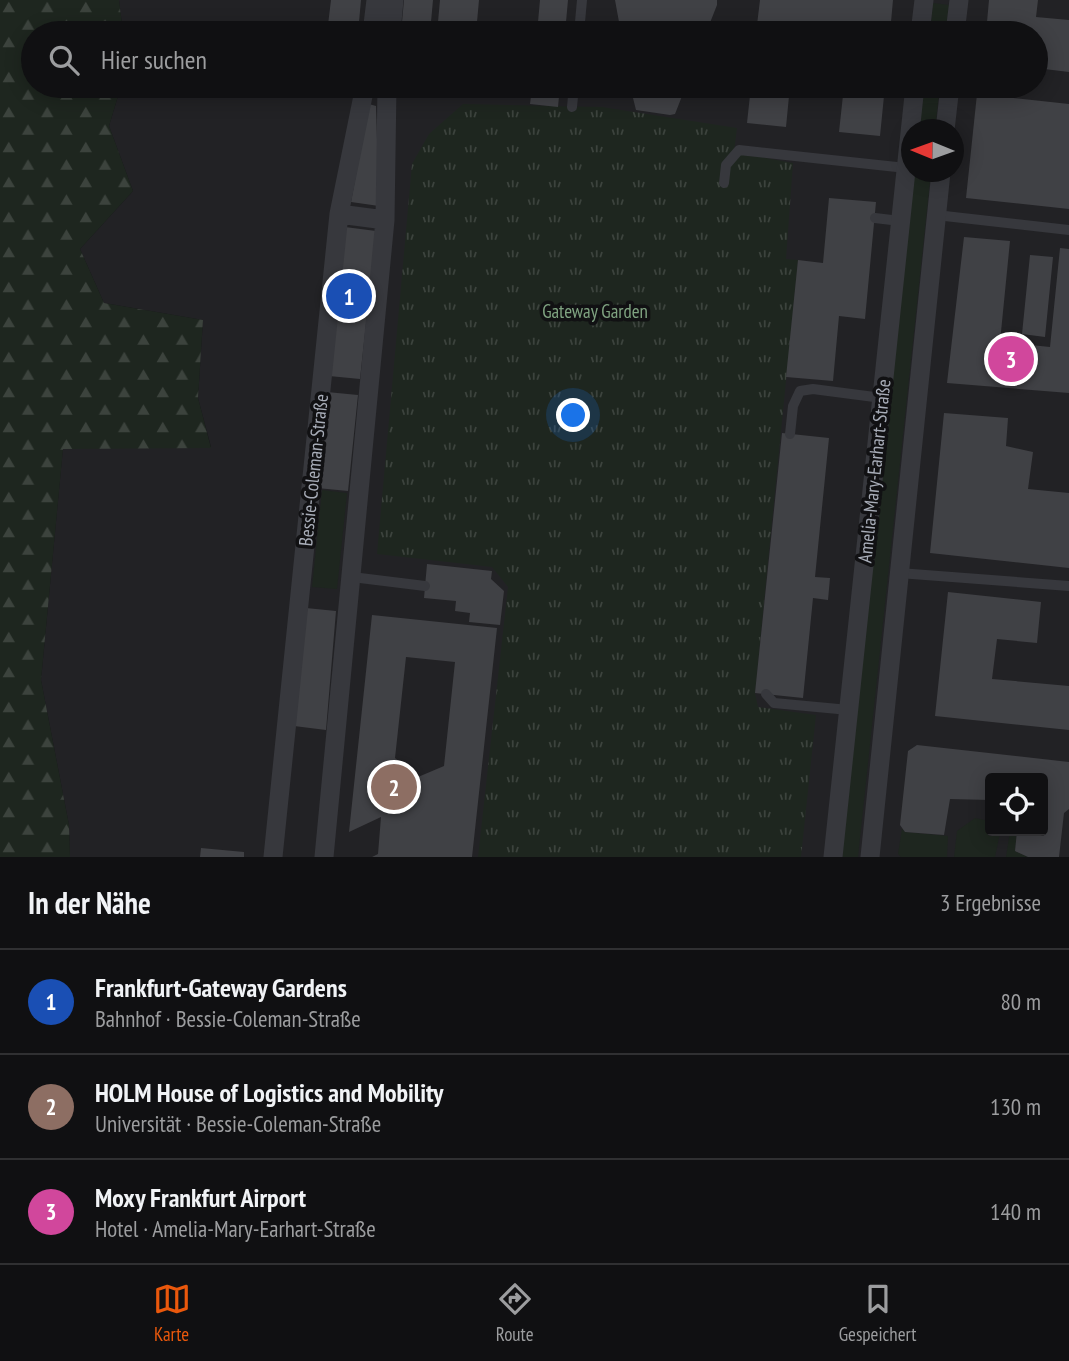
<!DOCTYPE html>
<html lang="de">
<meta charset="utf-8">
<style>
:root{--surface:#101012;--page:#19191b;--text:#f1f3f6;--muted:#9c9d9f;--line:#303032;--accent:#ea580c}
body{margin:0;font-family:"PT Sans Narrow",sans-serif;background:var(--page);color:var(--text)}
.controls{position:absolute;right:21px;bottom:21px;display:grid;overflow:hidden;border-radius:7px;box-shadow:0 4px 18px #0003}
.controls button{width:63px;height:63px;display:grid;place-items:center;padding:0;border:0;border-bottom:2px solid var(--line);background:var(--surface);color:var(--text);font:35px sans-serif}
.compass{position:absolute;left:901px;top:119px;width:63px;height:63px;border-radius:50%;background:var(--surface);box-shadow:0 4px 18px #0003;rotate:271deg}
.you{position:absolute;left:574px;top:416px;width:24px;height:24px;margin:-18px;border:5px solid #fff;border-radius:50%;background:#1a73e8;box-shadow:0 0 0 10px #1a73e833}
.badge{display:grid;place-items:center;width:46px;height:46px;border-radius:50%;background:var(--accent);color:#fff;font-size:23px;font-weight:700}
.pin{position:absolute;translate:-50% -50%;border:4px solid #fff;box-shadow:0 2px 7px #0006}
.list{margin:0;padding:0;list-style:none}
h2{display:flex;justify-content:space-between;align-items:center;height:91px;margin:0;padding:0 28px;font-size:30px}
h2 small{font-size:23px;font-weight:400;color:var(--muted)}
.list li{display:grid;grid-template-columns:46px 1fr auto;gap:21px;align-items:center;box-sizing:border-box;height:105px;padding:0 28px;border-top:2px solid var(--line)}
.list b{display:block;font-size:26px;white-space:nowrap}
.list p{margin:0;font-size:23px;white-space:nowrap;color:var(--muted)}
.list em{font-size:23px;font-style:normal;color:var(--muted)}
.icon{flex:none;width:38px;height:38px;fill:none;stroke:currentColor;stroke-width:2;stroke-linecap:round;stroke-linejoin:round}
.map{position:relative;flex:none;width:1069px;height:857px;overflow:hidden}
.search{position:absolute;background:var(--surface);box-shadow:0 4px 18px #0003;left:21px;right:21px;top:21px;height:77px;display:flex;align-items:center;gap:18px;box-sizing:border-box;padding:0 24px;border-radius:38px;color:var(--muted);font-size:26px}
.sheet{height:406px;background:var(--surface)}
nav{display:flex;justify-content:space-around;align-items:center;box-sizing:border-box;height:98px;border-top:2px solid var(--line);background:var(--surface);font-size:19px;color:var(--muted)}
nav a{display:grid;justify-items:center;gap:4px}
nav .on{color:var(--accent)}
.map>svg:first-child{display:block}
.built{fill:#222225;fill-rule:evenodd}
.grass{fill:#1e261f}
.forest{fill:url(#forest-firs)}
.park{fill:url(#park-tufts)}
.building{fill:#404145;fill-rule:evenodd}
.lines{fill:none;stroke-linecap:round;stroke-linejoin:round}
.service{stroke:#37383d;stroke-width:10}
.minor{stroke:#37383d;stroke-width:19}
.labels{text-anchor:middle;stroke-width:7;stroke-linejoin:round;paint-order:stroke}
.park-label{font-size:19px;fill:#7fa381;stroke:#111113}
.street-label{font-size:19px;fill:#a8adb8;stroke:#111113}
</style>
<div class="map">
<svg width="1069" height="857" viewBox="0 0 1069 857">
<defs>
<pattern id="forest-firs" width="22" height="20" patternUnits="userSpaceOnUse" patternTransform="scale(1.75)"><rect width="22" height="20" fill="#1e261f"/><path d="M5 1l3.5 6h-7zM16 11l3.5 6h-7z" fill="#3c433d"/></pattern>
<pattern id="park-tufts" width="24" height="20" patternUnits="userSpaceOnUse" patternTransform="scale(1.75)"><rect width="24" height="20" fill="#1e261f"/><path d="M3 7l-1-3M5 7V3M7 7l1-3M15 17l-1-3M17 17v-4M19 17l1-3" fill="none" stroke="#3c433d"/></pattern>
</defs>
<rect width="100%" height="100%" fill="#161618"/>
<path class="built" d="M119 0H1069V857H70L69 825 41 680 63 448 211 447 198 398 203 320 104 303 80 249 133 191 109 126 121 86H1036V33H123ZM912 130H954V172H912ZM990 778H1043V831H990Z"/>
<path class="grass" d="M933 3 949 5 945 33H930Z
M924 86H940L935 129 919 130Z
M914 172H931L858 857H842Z
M322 490 347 493 337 589 312 587Z
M975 818 989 821 990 831 1000 833 995 857H954L957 831Z
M902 829 905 832 948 836 947 857H901L898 854Z
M1010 831H1017L1015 851 1028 857H1006Z"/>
<path class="forest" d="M0 0H119L123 33H33V86H121L109 126 133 191 80 249 104 303 203 320 198 398 211 448 63 449 41 680 69 825 70 857H0Z"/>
<path class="park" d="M463 104 602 107 737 128 734 152 793 163 786 259 798 260 755 693 758 707 816 715 801 857H478L508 587 492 567 377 554 412 164 429 134Z"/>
<path class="building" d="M331 0H361L358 33H327Z
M404 0H433L430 33H401Z
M440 0H479L476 33H437Z
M540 0H568L565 33H537Z
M615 0H717V5L706 33H621Z
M760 0H893L890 33H756Z
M989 0H1038L1036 17 1069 20V72L1036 68V33H986Z
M427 86H560L558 107 530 104 531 96 455 89V97L426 95Z
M630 86H686L675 114 670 115 636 110Z
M751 86H790L786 127 747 123Z
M844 86H885L880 136 839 132Z
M977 94 1069 104V209L966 198Z
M369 104 376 106 379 206 351 202Z
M829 198 876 202 865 319 839 316 833 381 786 377 798 260 823 263Z
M345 227 376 231 360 379 329 376Z
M964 237 1010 241 1000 342 1050 347 1060 248 1069 249V393L947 383Z
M1030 255 1053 257 1045 337 1022 334Z
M327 392 358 395 348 491 317 488Z
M944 413 1008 418 1006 446 1033 452 1028 489 1069 493V568L930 553Z
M782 433 829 438 815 577 830 578 828 600 813 598 803 698 755 693Z
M427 564 492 571 491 579 504 591 500 625 469 622 470 613 455 611 456 601 424 598Z
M948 592 1041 602 1037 643 997 639 992 679 1069 686V730L935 716Z
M306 608 336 611 326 730 294 726Z
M372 615 497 628 472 857H372L378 854 381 817 349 832ZM406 657 455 662 444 766 418 777 395 758Z
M917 745 1069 762V809L1064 813 1059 857H1028L1015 851 1017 831H1043V778H990V800L950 799 944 835 905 832 900 825 908 751Z
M201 848 244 852V857H200Z"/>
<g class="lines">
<path class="service" d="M579 33 582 0
M572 107 574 86
M724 183 726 165 739 150 906 168
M936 215 1069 230
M875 218 900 221
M790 434 793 406 800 391 813 389 882 398
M899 573 1069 586
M352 577 425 586
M766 694 774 703 849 710"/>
<path class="minor" d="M372 33 376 0
M391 33 394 0
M920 33 924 0
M955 33 959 0
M945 130 950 86
M339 214 385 220
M273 857 339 214 365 86
M324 857 385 220 387 86
M833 857 915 86
M870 857 941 172"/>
</g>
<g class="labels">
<g class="park-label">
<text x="595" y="318">Gateway Garden</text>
</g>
<g class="street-label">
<text transform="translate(313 470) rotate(-84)" y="7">Bessie-Coleman-Straße</text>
<text transform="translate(874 471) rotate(-84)" y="7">Amelia-Mary-Earhart-Straße</text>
</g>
</g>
</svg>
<div class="controls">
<button><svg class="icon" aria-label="locate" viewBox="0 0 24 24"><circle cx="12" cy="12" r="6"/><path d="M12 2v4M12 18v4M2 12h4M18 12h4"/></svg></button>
</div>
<svg class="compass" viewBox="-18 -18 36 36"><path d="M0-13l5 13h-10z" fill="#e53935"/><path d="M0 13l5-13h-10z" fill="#9c9d9f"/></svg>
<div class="you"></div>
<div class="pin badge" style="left:349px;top:296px;background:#1a4fb4">1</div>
<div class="pin badge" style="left:394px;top:787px;background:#8d6e63">2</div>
<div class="pin badge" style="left:1011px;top:359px;background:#d1479c">3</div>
<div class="search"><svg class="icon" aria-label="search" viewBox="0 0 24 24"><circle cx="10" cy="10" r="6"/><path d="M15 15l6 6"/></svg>Hier suchen</div>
</div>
<section class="sheet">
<h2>In der Nähe<small>3 Ergebnisse</small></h2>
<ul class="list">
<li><span class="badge" style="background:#1a4fb4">1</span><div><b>Frankfurt-Gateway Gardens</b><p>Bahnhof · Bessie-Coleman-Straße</p></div><em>80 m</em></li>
<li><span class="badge" style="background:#8d6e63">2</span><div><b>HOLM House of Logistics and Mobility</b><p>Universität · Bessie-Coleman-Straße</p></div><em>130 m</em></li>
<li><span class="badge" style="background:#d1479c">3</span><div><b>Moxy Frankfurt Airport</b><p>Hotel · Amelia-Mary-Earhart-Straße</p></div><em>140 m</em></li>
</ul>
</section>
<nav>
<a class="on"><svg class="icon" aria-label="map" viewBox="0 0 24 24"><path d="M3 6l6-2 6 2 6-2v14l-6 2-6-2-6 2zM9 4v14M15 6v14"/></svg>Karte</a>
<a><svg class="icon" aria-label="directions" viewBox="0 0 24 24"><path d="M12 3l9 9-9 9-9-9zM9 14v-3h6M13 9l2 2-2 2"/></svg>Route</a>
<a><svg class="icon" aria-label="saved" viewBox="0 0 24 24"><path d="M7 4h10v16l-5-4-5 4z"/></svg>Gespeichert</a>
</nav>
